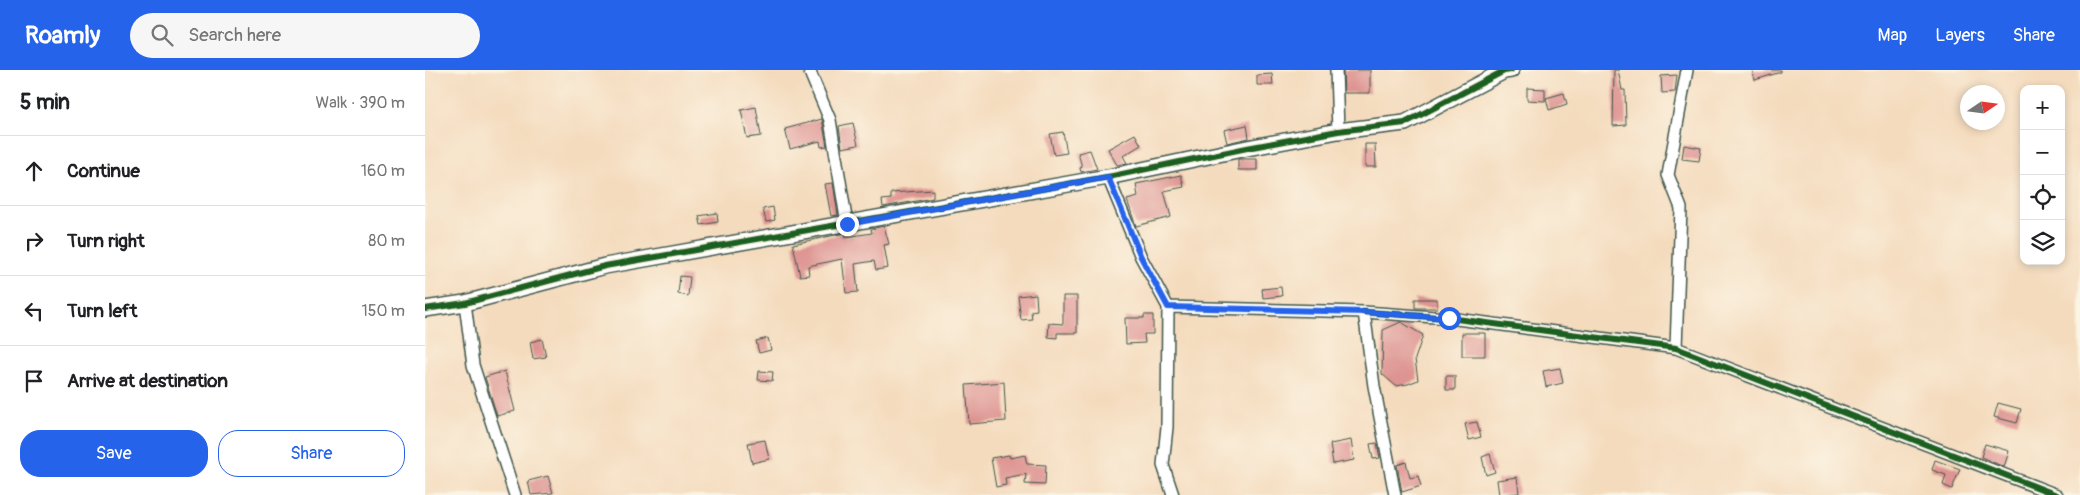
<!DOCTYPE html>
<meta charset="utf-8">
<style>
:root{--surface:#fff;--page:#f6f6f6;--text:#202124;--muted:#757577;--line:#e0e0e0;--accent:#2563eb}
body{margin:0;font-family:Pangolin,sans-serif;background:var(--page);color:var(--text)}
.controls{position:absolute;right:15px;top:15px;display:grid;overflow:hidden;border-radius:10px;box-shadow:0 2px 8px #0003}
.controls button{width:45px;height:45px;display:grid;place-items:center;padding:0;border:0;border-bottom:1px solid var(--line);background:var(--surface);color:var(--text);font:25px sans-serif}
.compass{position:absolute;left:1535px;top:15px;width:45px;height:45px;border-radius:50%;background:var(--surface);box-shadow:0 2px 8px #0003;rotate:77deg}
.stop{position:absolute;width:15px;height:15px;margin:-11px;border:4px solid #2563eb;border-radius:50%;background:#fff}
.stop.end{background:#2563eb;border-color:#fff;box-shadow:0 1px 5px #0008}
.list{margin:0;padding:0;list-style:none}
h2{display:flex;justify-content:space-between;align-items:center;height:65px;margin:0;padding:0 20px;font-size:21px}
h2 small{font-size:16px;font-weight:400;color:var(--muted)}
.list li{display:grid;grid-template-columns:32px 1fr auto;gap:15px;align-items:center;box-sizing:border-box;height:70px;padding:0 20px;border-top:1px solid var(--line)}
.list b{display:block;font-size:19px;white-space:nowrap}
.list em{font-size:16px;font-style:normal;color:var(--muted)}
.actions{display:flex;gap:10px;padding:15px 20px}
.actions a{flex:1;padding:11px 0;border:1px solid var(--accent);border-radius:20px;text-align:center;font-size:18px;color:var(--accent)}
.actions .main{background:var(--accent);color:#fff}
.icon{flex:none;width:28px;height:28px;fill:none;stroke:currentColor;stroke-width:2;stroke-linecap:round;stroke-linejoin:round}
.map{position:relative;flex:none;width:1655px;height:425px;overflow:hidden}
header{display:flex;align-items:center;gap:30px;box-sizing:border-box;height:70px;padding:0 25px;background:var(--accent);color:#fff}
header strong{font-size:24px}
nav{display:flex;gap:28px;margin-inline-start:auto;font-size:18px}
.search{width:350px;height:45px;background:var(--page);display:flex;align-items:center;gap:12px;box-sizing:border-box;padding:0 18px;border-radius:28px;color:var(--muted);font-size:19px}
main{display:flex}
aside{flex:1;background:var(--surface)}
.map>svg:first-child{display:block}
.building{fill:#de9492}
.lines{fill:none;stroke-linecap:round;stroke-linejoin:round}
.street-casing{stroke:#3f5549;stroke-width:14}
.secondary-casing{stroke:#3f5549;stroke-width:18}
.street{stroke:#fff;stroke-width:11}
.secondary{stroke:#fff;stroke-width:15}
.cycleway-casing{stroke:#fcf5e5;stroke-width:9}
.cycleway{stroke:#1b5e20;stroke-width:6}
.route{stroke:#2563eb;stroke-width:6}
</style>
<header>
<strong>Roamly</strong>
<div class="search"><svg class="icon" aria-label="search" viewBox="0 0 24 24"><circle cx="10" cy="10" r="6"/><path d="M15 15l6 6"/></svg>Search here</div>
<nav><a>Map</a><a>Layers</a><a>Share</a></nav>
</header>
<main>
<aside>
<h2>5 min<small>Walk · 390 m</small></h2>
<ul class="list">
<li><svg class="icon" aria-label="ahead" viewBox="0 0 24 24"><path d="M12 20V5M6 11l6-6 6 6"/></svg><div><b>Continue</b></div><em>160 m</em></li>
<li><svg class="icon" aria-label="right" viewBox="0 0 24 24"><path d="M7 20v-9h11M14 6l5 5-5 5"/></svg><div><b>Turn right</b></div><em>80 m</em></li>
<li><svg class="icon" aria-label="left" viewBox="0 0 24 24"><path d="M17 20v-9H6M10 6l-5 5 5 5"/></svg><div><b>Turn left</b></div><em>150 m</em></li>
<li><svg class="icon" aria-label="arrive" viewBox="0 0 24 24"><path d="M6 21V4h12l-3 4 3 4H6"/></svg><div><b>Arrive at destination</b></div></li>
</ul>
<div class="actions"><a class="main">Save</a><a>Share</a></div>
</aside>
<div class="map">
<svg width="1655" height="425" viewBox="0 0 1655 425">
<rect width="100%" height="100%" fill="#fcf5e5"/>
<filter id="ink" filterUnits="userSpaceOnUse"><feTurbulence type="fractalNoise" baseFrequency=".02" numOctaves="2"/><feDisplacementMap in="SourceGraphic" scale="10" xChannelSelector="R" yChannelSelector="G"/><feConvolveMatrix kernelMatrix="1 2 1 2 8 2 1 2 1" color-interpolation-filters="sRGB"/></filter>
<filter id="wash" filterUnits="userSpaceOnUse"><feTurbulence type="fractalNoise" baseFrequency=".0096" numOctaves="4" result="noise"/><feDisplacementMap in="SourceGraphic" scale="20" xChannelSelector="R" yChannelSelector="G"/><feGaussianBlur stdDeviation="1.12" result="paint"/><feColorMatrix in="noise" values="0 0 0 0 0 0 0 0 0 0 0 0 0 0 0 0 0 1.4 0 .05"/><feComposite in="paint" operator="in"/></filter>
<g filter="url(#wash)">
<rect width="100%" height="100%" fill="#f4dbbe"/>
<g id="blocks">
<path class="building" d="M918 0H945V23H919Z
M1189 0H1193L1197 20H1200L1201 55 1188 56Z
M1327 0H1356V2L1330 10Z
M847 4 848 15H832V5Z
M1252 5 1250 22 1237 23 1236 6Z
M1102 18 1120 19V31L1102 30Z
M1139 23 1142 34 1124 40 1121 28Z
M331 37 336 66 322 68 316 40Z
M397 49 402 76 396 77 395 71 365 79 360 59Z
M428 53 433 75 417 78 414 56Z
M822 55 824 68 802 73 799 60Z
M638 62 642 83 629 85 625 64Z
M710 64 716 75 698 86 702 93 692 95 683 79Z
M940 74H950L951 97H940Z
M1259 75 1276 78 1274 91 1257 89Z
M665 80 672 99 656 102 655 98 657 97 653 83Z
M813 89H832V100H813Z
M756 105 759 117 739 121 746 147 711 156 702 130 713 127 711 114Z
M408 113 413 145 406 146 400 114Z
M508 120V128L458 137 457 130 466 129V123Z
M348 137 350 150 341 152 338 139Z
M292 143 293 152 276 155 274 146Z
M459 156 464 174 459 175 463 198 451 200 449 191 430 194 433 222 421 223 417 189 383 196 384 205 375 206 368 174 420 163 421 167 447 163 446 159Z
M255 206 265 207 263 226 253 224Z
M856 217 857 226 838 228 837 219Z
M611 224 612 240 606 241 607 249 596 250 593 226Z
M638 226H652V263H632V268L623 267 624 253 638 254Z
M990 229H1012V238H990Z
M719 245H728V264H719L720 273 701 274 700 248H719Z
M976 252 998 265 990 289 993 310 983 314 971 316 957 304 958 260Z
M1037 263H1060V286H1037Z
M343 268 346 280 334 283 331 271Z
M117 269 121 287 108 289 105 272Z
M1135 298 1138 313 1121 317 1118 301Z
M80 301 90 341 72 346 60 307Z
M334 301 348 302 347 311 333 310Z
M1021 306H1030V320H1021Z
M579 312 581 351 544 354 541 315Z
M1573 333 1596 339 1592 353 1569 347Z
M1052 352 1056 367 1044 370 1040 354Z
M340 370 344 389 327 393 323 373Z
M926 370 929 390 908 394 905 374Z
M952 373 955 388 948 389 945 374Z
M1560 374 1584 381 1579 397 1556 387Z
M1065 384 1070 402 1061 405 1057 387Z
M584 385 585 388 600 385 602 394 621 395 620 415 600 414 601 404 580 408 581 415 571 417 566 388Z
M1510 390 1535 399 1527 419 1518 415 1521 405 1507 400Z
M981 392 985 408 993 406 996 416 977 422 972 395Z
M123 406 128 423 106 425 103 411Z
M1092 407 1094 423 1074 425 1072 410Z"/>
</g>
</g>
<g filter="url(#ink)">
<use href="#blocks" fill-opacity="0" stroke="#3f5549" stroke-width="1"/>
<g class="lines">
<defs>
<path id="street" d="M384 0 405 50 422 154
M911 0 913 61
M683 107 716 187 743 237
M40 233 48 295 90 425
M939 242 1024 248 1251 278 1632 425
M1251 278 1256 138 1243 105 1262 0
M748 425 738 395 742 357 743 237 939 242 949 316 970 425"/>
<path id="secondary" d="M0 239 40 233 180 196 683 107 822 78 913 61 980 53 1079 1 1086 0"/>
</defs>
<use href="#street" class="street-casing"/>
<use href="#secondary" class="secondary-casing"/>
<use href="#street" class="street"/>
<use href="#secondary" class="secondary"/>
<defs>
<path id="cycleway" d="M0 239 40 233 180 196 683 107 822 78 913 61 980 53 1079 1 1086 0
M939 242 1024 248 1251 278 1632 425"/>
</defs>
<use href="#cycleway" class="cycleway-casing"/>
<use href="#cycleway" class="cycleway"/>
</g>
</g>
<g class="lines" filter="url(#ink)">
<path class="route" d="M422 154 683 107 716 187 743 237 939 242 1024 248"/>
</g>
</svg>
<div class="controls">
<button>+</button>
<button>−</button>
<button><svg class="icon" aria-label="locate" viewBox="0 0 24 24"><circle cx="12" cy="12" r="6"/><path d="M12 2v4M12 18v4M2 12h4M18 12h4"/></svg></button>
<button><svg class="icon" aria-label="layers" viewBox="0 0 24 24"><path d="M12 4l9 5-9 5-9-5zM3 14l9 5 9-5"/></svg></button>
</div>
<svg class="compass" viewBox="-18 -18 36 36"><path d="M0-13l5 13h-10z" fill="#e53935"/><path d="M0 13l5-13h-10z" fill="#757577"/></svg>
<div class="stop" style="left:1024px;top:248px"></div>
<div class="stop end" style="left:422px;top:154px"></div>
</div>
</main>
